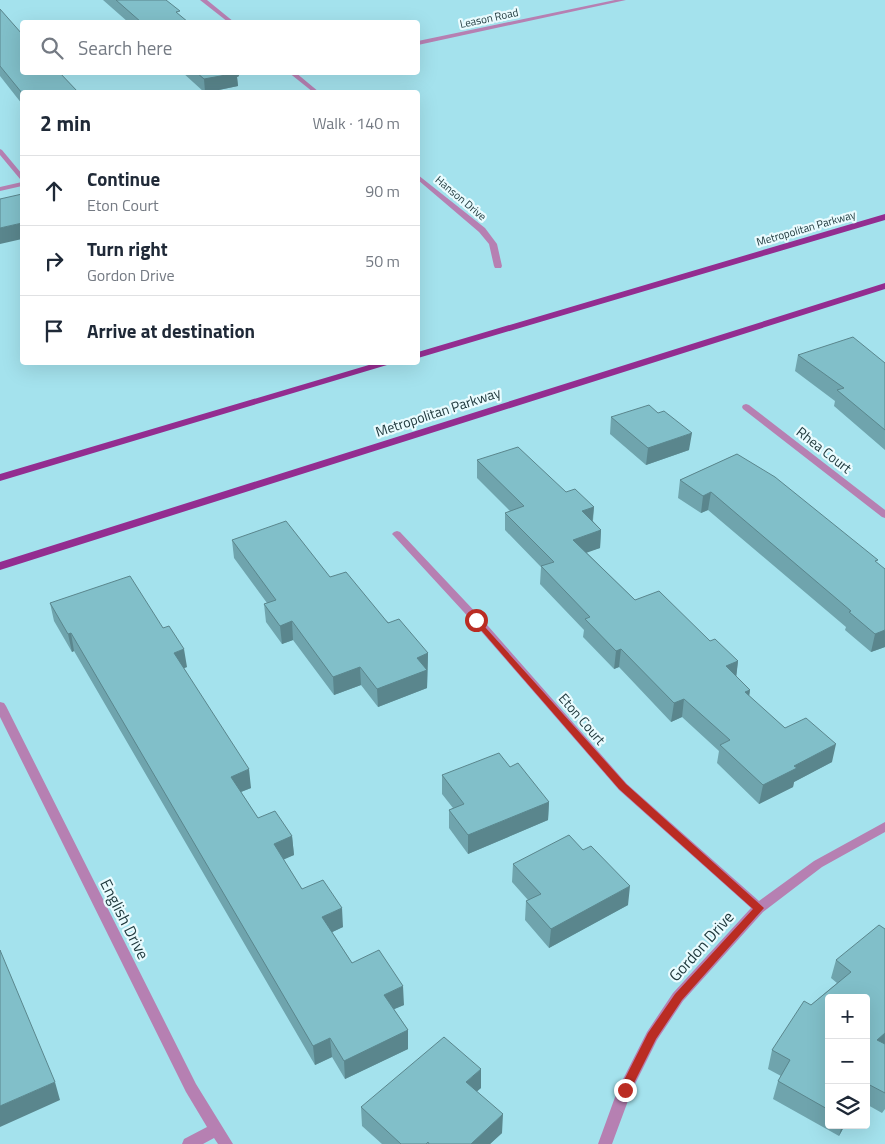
<!DOCTYPE html>
<meta charset="utf-8">
<style>
:root{--surface:#fff;--page:#f2f2f3;--text:#1f2937;--muted:#747a83;--line:#e0e1e3}
body{margin:0;font-family:"Titillium Web",sans-serif;background:var(--page);color:var(--text)}
.controls{position:absolute;right:15px;bottom:15px;display:grid;overflow:hidden;border-radius:5px;box-shadow:0 5px 20px #0002}
.controls button{width:45px;height:45px;display:grid;place-items:center;padding:0;border:0;border-bottom:1px solid var(--line);background:var(--surface);color:var(--text);font:25px sans-serif}
.stop{position:absolute;width:15px;height:15px;margin:-11px;border:4px solid #ba2c23;border-radius:50%;background:#fff}
.stop.end{background:#ba2c23;border-color:#fff;box-shadow:0 1px 5px #0008}
.list{margin:0;padding:0;list-style:none}
h2{display:flex;justify-content:space-between;align-items:center;height:65px;margin:0;padding:0 20px;font-size:21px}
h2 small{font-size:16px;font-weight:400;color:var(--muted)}
.list li{display:grid;grid-template-columns:32px 1fr auto;gap:15px;align-items:center;box-sizing:border-box;height:70px;padding:0 20px;border-top:1px solid var(--line)}
.list b{display:block;font-size:19px;white-space:nowrap}
.list p{margin:0;font-size:16px;white-space:nowrap;color:var(--muted)}
.list em{font-size:16px;font-style:normal;color:var(--muted)}
.icon{flex:none;width:28px;height:28px;fill:none;stroke:currentColor;stroke-width:2;stroke-linecap:round;stroke-linejoin:round}
.map{position:relative;flex:none;width:885px;height:1144px;overflow:hidden}
.search{position:absolute;background:var(--surface);box-shadow:0 5px 20px #0002;left:20px;top:20px;width:400px;height:55px;display:flex;align-items:center;gap:12px;box-sizing:border-box;padding:0 18px;border-radius:5px;color:var(--muted);font-size:19px}
.panel{position:absolute;background:var(--surface);box-shadow:0 5px 20px #0002;left:20px;top:90px;width:400px;height:275px;border-radius:5px}
.map>svg:first-child{display:block}
.lines{fill:none;stroke-linecap:round;stroke-linejoin:round}
.street{fill:#b680b2;fill-rule:evenodd}
.primary{fill:#932d90;fill-rule:evenodd}
.wall{fill:#6fa4ad}
.shaded-wall{fill:#5a868d}
.building{fill:#81bfc9;stroke:#5a868d}
.route{fill:#ba2c23}
.labels{text-anchor:middle;stroke-width:4.5;stroke-linejoin:round;paint-order:stroke}
.far-street-label{font-size:11px;fill:#213a3e;stroke:#e9fbfe}
.street-label{font-size:14px;fill:#213a3e;stroke:#e9fbfe}
.near-street-label{font-size:16px;fill:#213a3e;stroke:#e9fbfe}
</style>
<div class="map">
<svg width="885" height="1144" viewBox="0 0 885 1144">
<rect width="100%" height="100%" fill="#a4e2ed"/>
<g class="lines">
<path class="street" d="M200 0H207L234 22H228Z
M615 0H626L418 45V41Z
M288 72H295L319 92H313Z
M0 149 2 150 22 174V180L20 179 0 155Z
M418 175 485 228 497 244 502 266 501 268H495L494 266 489 244 479 232 418 180Z
M22 182V186L0 191V187Z
M746 404 749 405 885 510V518L882 517 743 409 742 407 743 405Z
M397 531 400 532 481 618 627 784 759 901 814 861 885 822V832L822 867 763 912 683 1001 657 1040 632 1090 612 1144H598L618 1089 647 1032 673 993 751 908 619 790 473 622 394 536 392 534 394 532Z
M0 702 4 703 6 706 196 1084 233 1144H218L214 1138 203 1144H182L184 1139 207 1127 186 1092 0 717Z"/>
<path class="primary" d="M885 214V220L418 358V352Z
M885 283V289L0 570V562Z
M379 362H397L0 481V474Z"/>
</g>
<path class="wall" d="M103 0H166L180 16 188 22H128Z
M0 9 18 30 22 92V104L0 76Z
M182 72H238L239 76 237 77 238 86 209 92H204Z
M798 355 885 363V450L834 406 835 401 795 371Z
M611 417 689 450 646 465 610 434Z
M737 454 877 563 885 647 871 652 845 630 846 627 708 510 701 513 678 498 680 480Z
M477 460 566 492 594 507 593 521 601 530 600 548 586 552 635 600 710 641 738 661 736 676 750 690 749 697 785 728 832 762 794 782 793 787 759 804 717 763 719 751 682 717 671 722 619 667 614 669 583 637 584 630 540 584 541 567 505 530V513L510 511 477 478Z
M232 540 330 577 428 653 427 688 378 707 361 685 334 695 293 640 282 644 266 622 264 604 267 603 234 558Z
M50 603 187 667 184 668 251 788 241 792 258 818 292 836 294 855 283 859 302 889 343 927 332 932 352 963 404 1005 394 1009 408 1030V1049L345 1079 332 1057 315 1065 74 651 72 652 54 621Z
M510 767 549 802 548 820 468 854 449 828V810L453 808 442 794V775Z
M513 864 628 905 549 948 525 920 526 901 528 900 512 882Z
M885 929V1109L882 1113 866 1104V998H829V1125H845L839 1136 773 1099 778 1081 781 1076 768 1069 772 1050 811 1005 837 983 831 978 836 960Z
M481 1088 476 1091 502 1133 490 1144H382L362 1126 361 1107Z"/>
<path class="shaded-wall" d="M228 72H238L239 76 237 77 238 86 209 92H205L204 79Z
M22 223V239L0 244V228Z
M692 433 689 450 646 465 648 448Z
M711 492 708 510 701 513 703 496Z
M594 507 592 524 582 511Z
M601 530 600 548 572 558 573 540Z
M292 621 293 640 282 644 280 626Z
M885 630V647L871 652 875 634Z
M71 633 74 651 72 652 68 634Z
M184 649 187 667 176 671 174 653Z
M621 649 619 667 614 669 616 651Z
M428 653 427 688 378 707 377 689 417 658Z
M738 661 736 679 726 666Z
M360 667 361 685 334 695 333 677Z
M750 690 747 708 745 692Z
M684 699 682 717 671 722 674 703Z
M836 744 832 762 794 782 793 787 759 804 763 785 794 766Z
M249 769 251 788 233 795 231 777Z
M549 802 548 820 468 854V835Z
M292 836 294 855 276 863 274 844Z
M630 886 628 905 549 948 551 929Z
M342 908 343 927 324 936 322 917Z
M403 986 404 1005 385 1013 384 995Z
M408 1030V1049L345 1079 344 1061Z
M885 1033V1046L877 1040Z
M330 1038 332 1057 315 1065 313 1046Z
M481 1069V1088L466 1101V1082Z
M55 1082 60 1100 0 1127V1106Z
M503 1114 502 1133 490 1144H471Z
M842 1125H845L839 1136Z"/>
<path class="building" d="M116 0H166L180 11 176 12 188 22H141Z
M0 9 22 34V72H59L78 92 22 93 0 66Z
M196 72H237V73L204 79Z
M22 194V223L0 228V199Z
M853 337 885 363V430L837 390 844 388 798 355Z
M649 405 658 413 664 411 692 433 648 448 611 417Z
M518 447 566 492 575 489 594 507 582 511 601 530 573 540 635 600 659 591 710 641 715 639 738 661 726 666 750 690 745 692 785 728 806 718 836 744 794 766 797 768 763 785 720 745 730 740 684 699 674 703 621 649 616 651 585 619 590 617 541 566 554 562 505 513 524 506 477 460Z
M737 454 775 477 878 560 875 561 885 569V630L875 634 849 612 851 611 711 492 703 496 680 480Z
M286 521 330 577 346 572 388 623 399 619 428 653 417 658 427 670 377 689 360 667 333 677 292 621 280 626 264 604 276 600 232 540Z
M130 576 163 628 169 626 184 649 174 653 249 769 231 777 258 818 275 811 292 836 274 844 302 889 323 880 342 908 322 917 352 963 379 950 403 986 384 995 408 1030 344 1061 330 1038 313 1046 71 633 68 634 50 603Z
M499 753 510 767 518 763 549 802 468 835 449 810 464 804 442 775Z
M569 835 583 850 591 846 630 886 551 929 526 901 541 894 513 864Z
M879 925 885 929V1033L877 1040 885 1044V1093L866 1083V998H829V1110L778 1081 790 1060 772 1050 804 1001 811 1005 851 972 836 960Z
M0 950 55 1082 0 1106Z
M444 1037 481 1069 466 1082 503 1114 471 1144H429L428 1142 426 1144H401L361 1107Z"/>
<path class="route" d="M476 617 626 784 764 908 682 1000 656 1039 629 1093 625 1094 621 1093V1086L648 1033 675 994 753 909 619 789 474 622V618Z"/>
<g class="labels">
<g class="far-street-label">
<text transform="translate(489 18) rotate(-12)" y="4">Leason Road</text>
<text transform="translate(461 198) rotate(40)" y="4">Hanson Drive</text>
<text transform="translate(806 228) rotate(-16)" y="4">Metropolitan Parkway</text>
</g>
<g class="street-label">
<text transform="translate(438 412) rotate(-18)" y="5">Metropolitan Parkway</text>
<text transform="translate(824 450) rotate(38)" y="5">Rhea Court</text>
<text transform="translate(582 719) rotate(49)" y="5">Eton Court</text>
</g>
<g class="near-street-label">
<text transform="translate(125 919) rotate(63)" y="6">English Drive</text>
<text transform="translate(701 946) rotate(-48)" y="6">Gordon Drive</text>
</g>
</g>
</svg>
<div class="controls">
<button>+</button>
<button>−</button>
<button><svg class="icon" aria-label="layers" viewBox="0 0 24 24"><path d="M12 4l9 5-9 5-9-5zM3 14l9 5 9-5"/></svg></button>
</div>
<div class="stop" style="left:476px;top:620px"></div>
<div class="stop end" style="left:625px;top:1090px"></div>
<div class="search"><svg class="icon" aria-label="search" viewBox="0 0 24 24"><circle cx="10" cy="10" r="6"/><path d="M15 15l6 6"/></svg>Search here</div>
<section class="panel">
<h2>2 min<small>Walk · 140 m</small></h2>
<ul class="list">
<li><svg class="icon" aria-label="ahead" viewBox="0 0 24 24"><path d="M12 20V5M6 11l6-6 6 6"/></svg><div><b>Continue</b><p>Eton Court</p></div><em>90 m</em></li>
<li><svg class="icon" aria-label="right" viewBox="0 0 24 24"><path d="M7 20v-9h11M14 6l5 5-5 5"/></svg><div><b>Turn right</b><p>Gordon Drive</p></div><em>50 m</em></li>
<li><svg class="icon" aria-label="arrive" viewBox="0 0 24 24"><path d="M6 21V4h12l-3 4 3 4H6"/></svg><div><b>Arrive at destination</b></div></li>
</ul>
</section>
</div>
